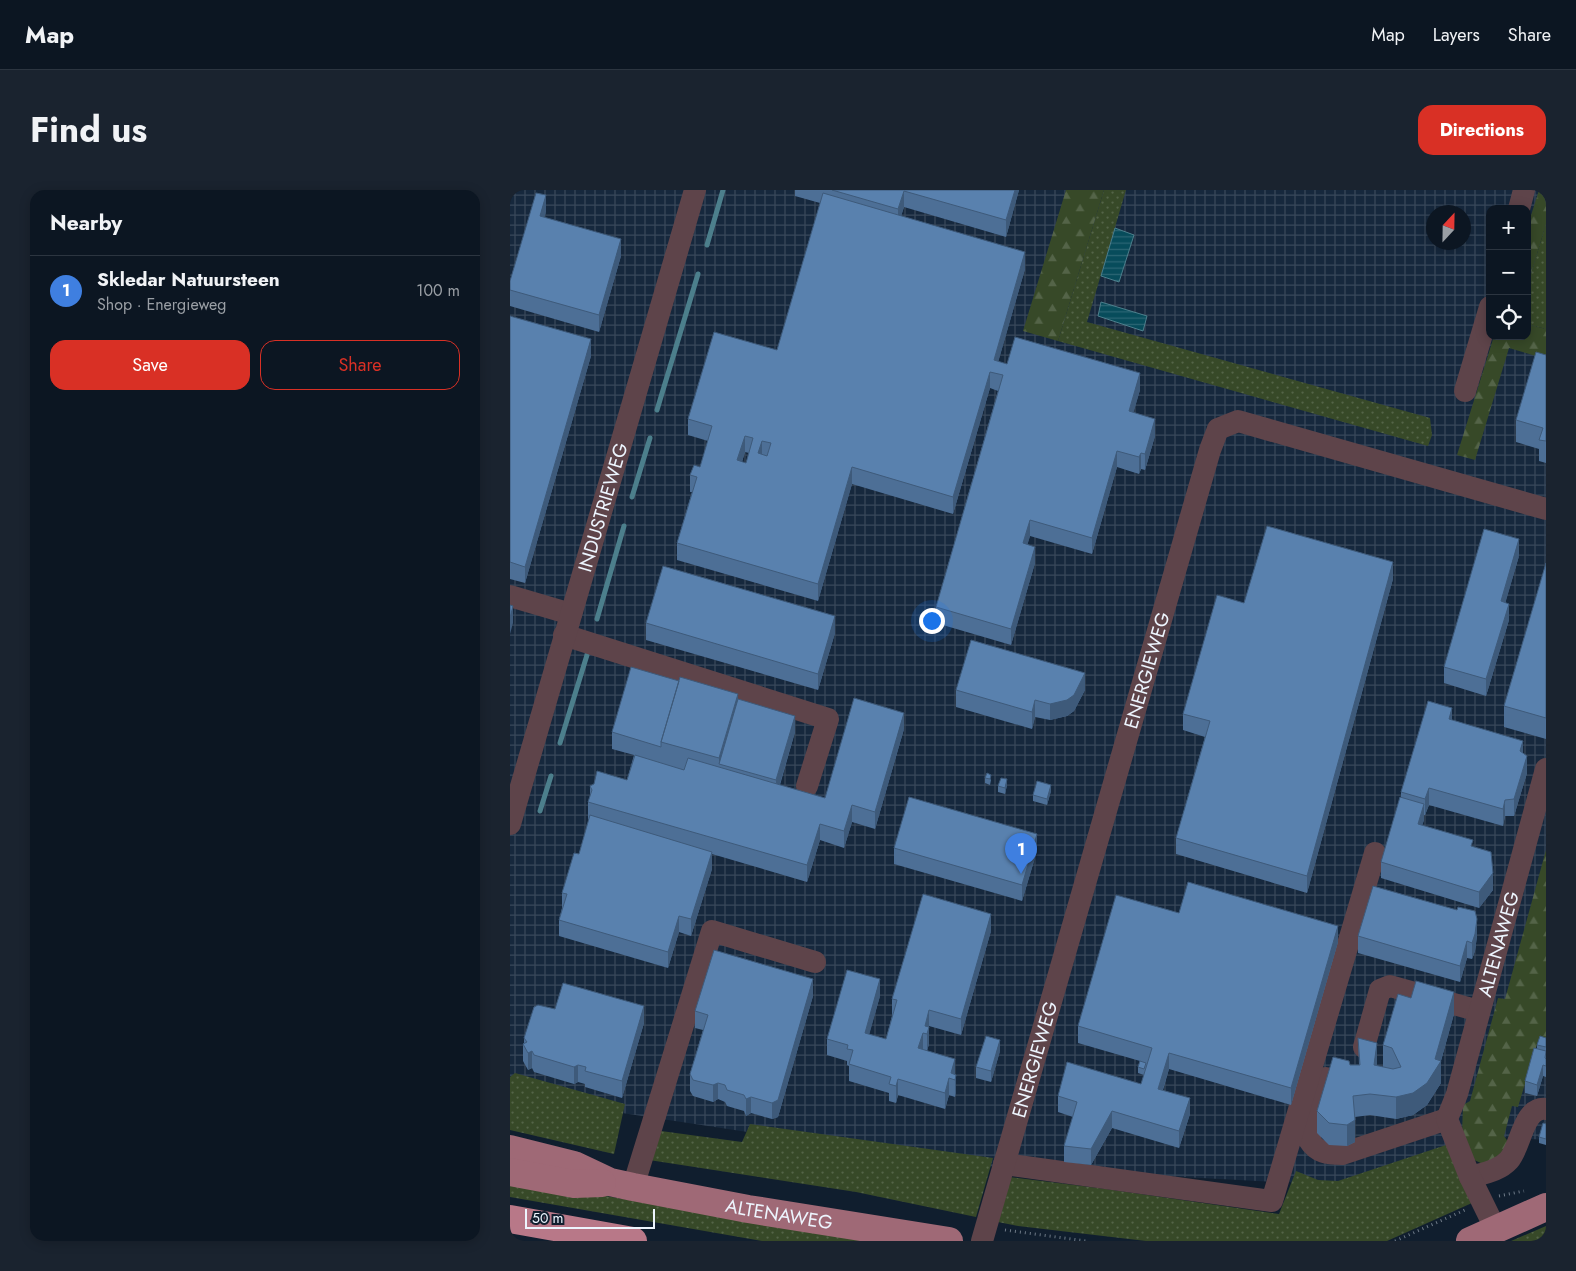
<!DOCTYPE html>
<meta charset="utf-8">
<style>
:root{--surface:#0c1622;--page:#1a232f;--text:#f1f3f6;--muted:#9a9fa5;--line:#2c3540;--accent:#d93025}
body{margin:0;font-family:Jost,sans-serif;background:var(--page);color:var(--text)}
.controls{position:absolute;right:15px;top:15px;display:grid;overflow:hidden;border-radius:10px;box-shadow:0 2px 12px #0003}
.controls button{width:45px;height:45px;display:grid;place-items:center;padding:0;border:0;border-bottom:1px solid var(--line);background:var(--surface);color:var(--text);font:25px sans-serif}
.compass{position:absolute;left:916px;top:15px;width:45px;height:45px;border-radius:50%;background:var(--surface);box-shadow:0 2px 12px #0003;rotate:22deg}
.scale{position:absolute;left:15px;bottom:12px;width:130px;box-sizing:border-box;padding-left:5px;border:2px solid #edf5fe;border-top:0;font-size:14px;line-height:18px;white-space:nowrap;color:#edf5fe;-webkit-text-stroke:4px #101e2e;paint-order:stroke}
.you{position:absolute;left:421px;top:430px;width:18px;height:18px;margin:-12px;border:4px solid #fff;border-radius:50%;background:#1a73e8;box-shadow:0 0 0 8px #1a73e833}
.badge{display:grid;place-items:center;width:32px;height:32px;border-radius:50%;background:var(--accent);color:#fff;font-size:16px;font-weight:700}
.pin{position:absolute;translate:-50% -41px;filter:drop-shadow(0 1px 2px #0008)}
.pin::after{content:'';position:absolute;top:26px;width:18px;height:15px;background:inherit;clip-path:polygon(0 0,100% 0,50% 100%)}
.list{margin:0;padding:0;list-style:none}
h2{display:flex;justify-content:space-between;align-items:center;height:65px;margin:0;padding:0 20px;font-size:21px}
h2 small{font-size:16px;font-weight:400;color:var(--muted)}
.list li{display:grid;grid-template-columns:32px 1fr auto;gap:15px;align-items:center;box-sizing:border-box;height:70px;padding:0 20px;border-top:1px solid var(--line)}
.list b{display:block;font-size:19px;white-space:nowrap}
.list p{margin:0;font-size:16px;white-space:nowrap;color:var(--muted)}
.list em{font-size:16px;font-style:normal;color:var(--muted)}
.actions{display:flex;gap:10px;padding:15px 20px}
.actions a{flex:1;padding:11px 0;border:1px solid var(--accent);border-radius:15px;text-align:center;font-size:18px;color:var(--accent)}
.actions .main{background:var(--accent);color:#fff}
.icon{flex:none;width:28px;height:28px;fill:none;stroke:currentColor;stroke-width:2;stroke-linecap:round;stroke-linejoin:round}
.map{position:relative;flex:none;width:1036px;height:1051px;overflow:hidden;border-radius:15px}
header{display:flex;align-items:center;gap:30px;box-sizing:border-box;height:70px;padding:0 25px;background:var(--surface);border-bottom:1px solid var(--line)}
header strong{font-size:24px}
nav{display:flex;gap:28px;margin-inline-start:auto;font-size:18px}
.intro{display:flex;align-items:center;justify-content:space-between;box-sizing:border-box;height:120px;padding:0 30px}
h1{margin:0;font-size:35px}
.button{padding:12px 22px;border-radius:15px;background:var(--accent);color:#fff;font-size:18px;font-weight:700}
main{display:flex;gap:30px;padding:0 30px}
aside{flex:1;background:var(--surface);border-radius:15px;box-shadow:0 2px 12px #0003}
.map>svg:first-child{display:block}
.industrial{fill:url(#industrial-grid);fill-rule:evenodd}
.grass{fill:url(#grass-dots)}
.forest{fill:url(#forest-firs)}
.water{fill:url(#water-rules);stroke:#4c7f8c}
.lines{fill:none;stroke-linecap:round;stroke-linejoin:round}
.stream{stroke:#4c7f8c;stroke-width:5}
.path{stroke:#6d7986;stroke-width:3;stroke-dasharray:1 4;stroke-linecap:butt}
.minor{stroke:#5e444a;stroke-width:22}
.major{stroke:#9f6976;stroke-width:28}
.highway{stroke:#b87888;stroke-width:28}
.wall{fill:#4d6f96;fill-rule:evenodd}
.shaded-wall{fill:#3e5a7a}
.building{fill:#5981ae;stroke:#3e5a7a;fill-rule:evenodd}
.labels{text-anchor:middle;stroke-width:4.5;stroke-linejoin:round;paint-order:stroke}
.street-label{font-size:19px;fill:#edf5fe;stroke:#101e2e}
</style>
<header>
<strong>Map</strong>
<nav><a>Map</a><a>Layers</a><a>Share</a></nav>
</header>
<div class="intro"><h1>Find us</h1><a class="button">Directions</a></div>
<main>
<aside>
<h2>Nearby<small></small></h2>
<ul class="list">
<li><span class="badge" style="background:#3f7fe0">1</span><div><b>Skledar Natuursteen</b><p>Shop · Energieweg</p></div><em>100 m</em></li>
</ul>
<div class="actions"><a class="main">Save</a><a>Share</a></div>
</aside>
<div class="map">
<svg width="1036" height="1051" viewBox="0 0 1036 1051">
<defs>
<pattern id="industrial-grid" width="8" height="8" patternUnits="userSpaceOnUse" patternTransform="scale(1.25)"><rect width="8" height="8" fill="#16283d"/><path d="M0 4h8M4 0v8" fill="none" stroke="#38485a"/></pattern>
<pattern id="grass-dots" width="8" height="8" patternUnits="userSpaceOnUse" patternTransform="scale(1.25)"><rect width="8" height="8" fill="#374928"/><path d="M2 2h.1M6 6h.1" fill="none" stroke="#546448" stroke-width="1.8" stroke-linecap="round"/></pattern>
<pattern id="forest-firs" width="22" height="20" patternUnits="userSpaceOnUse" patternTransform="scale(1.25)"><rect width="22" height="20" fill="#374928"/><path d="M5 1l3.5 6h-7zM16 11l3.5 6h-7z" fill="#546448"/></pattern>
<pattern id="water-rules" width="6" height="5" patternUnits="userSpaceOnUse" patternTransform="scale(1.25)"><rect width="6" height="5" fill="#074c5b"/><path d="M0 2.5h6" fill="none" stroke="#2b6674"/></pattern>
</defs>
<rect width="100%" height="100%" fill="#101e2e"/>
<path class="industrial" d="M0 0H1036V950L959 945 858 993 766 992 461 976 0 906ZM980 19H1017V146H980ZM924 22H954V52H924Z"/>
<path class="grass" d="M594 0H616L577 132 920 228 922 245 918 256 548 151Z
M1036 34V139L1017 134V97Z
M5 883 115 914 104 964 0 940V887Z
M240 934 483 968 466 1027 346 1002 139 970 151 941 232 952Z
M936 955 962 1013 877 1051H636L508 1036 488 1032 499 987 596 999 769 1024 786 981 808 990 828 991Z
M0 990 365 1051H252L0 1007Z
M1036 1036V1051H1001Z"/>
<path class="forest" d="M556 0H594L548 151 513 141Z
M1029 0H1036V34L1017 97V38Z
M1017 134 1036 139V169L999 158 965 270 947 265 984 146H1017Z
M1036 660V853L1028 851 1008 917 1002 916 994 946 1001 956 975 975 962 969 952 943 953 915 960 911 988 808 995 809Z"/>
<path class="water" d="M605 38 624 45 609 92 591 86Z
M591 112 637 126 633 141 588 126Z"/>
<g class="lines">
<path class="stream" d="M197 55 213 0
M147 220 188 84
M122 307 140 248
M87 429 114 336
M50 553 77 465
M30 621 41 586"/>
<path class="path" d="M989 1006 1014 1001
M495 1040 576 1051
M885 1051 955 1020"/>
<g class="minor">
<path d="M1009 19 1014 0"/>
<path d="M955 201 980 117"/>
<path d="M0 406 61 424"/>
<path d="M54 445 318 529 297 596"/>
<path id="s1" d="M0 634 185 0"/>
<path d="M854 857 870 800 880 796 969 821"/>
<path d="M816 888 799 950C807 963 818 964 832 964L937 929"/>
<path d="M494 974 762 1011 865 663"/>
<path d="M960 987C974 983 989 981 999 970 1011 957 1013 916 1036 919"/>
<path d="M123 997 202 741 305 772"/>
<path id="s2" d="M986 1040 960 987 937 929 947 904 1036 579"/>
<path id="s3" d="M472 1051 700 260 708 239 728 231 1036 319"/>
</g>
<g class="major">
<path id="s4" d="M0 959 64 975 100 992 123 997 238 1019 439 1051"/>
<path d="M0 982 64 994 92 993"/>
<path d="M960 1051 1036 1017"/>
</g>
<path class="highway" d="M0 1029 123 1051"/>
</g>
<path class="wall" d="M285 0H509L496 47 394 17 391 26 515 79 488 172 497 174 630 200 623 223 645 246 635 280 631 279 629 284 607 277 582 364 520 346 517 355 525 373 501 455 426 433V417L488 201 480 198 443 324 342 294 308 411 167 370V353L182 302H180V285L190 277 198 251 178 245V229L267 160 310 13 285 6ZM235 262 239 263 236 273 232 272Z
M36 22 34 27 111 66 89 142 0 116V91Z
M0 126 81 166 15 393 0 389Z
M1036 165V273L1029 271V259L1006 252V230Z
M1009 366 995 413 999 430 976 506 934 493V477Z
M1036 373V549L994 537V516Z
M883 389 797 703 666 664V648L695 547 673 540V524L734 413Z
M136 433 325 443 308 500 136 450Z
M446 500H575L564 521 557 526 540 530 525 527 522 539 446 517Z
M228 509 285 542 270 595 315 608 394 539 365 639 342 632 334 658 310 650 297 692 202 664V679L181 746 169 742 158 778 49 746V730L52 718V703L69 664 79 629H78V612L80 607V596L117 590 124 565 102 559V542Z
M942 530 1013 563 1017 583 1004 626H995L993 636 919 615 915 625H914V630L912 635 963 657 983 700 969 718 871 688V672L891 607V602Z
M477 583 481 590 480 595 475 593V588Z
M497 595 495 604 488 602V596Z
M541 601 537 615 523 611V605Z
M384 658 527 661 512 711 384 674Z
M669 723 828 752 781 915 659 879 653 900 680 924 669 958 602 938 581 975 554 972V956L563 927 548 922V906L631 894 634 885 628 883V877L630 871 568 853V836Z
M481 741 451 845 419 836V854L417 861 413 860 445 884 446 901 445 907 439 905 435 919 388 905 386 913 379 911V903L339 891V876L337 875V871L317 865V849L370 806 359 844 376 849 382 826V809Z
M848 746H967L965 761 962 769 957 768 950 792 848 763Z
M303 806 268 927 262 929 241 923 236 926 234 921 217 916 215 912 208 909 203 912 183 906 180 901V884L193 840 185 838V821Z
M45 819 134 833 112 908 75 897V894L68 892 64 894 24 882 22 878 18 880 13 871V854L14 853V848Z
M944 824 931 871V893L917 915 903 925 886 929 860 925 845 927V952L837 956 819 955 807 943V921L840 875H849L848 848 867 876 873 877V855Z
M1036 848V887L1033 886 1027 906 1015 903V891L1027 859V855Z
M490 861 481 892 466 888V877Z
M1036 934V955L1029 953V947Z"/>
<path class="shaded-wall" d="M505 0H509L496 47V30Z
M394 1V17L388 36V19Z
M36 5V22L30 42V26Z
M111 49V66L89 142V125Z
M515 62V79L485 183 484 170Z
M81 149V166L15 393V377Z
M480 182V198L443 324V307Z
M630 183V200L619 238V221Z
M645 229V246L635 280V264Z
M235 246V262L227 287V270Z
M252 251V267L248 263Z
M607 261V277L582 364V348Z
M631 263V279L629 284V267Z
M342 277V294L308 411V394Z
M520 330V346L513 370V353Z
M1009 349V366L991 428V411Z
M525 357V373L501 455V439Z
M883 372V389L797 703V686Z
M999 414V430L976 506V489Z
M3 416V433L0 444V428Z
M325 426V443L308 500V484Z
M575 483V500L564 521 557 526 540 530V514Z
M228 504V525L209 574V568Z
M525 510V527L522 539V522Z
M942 518V535L939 529Z
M394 523V539L365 639V622Z
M285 526V542L266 607V590Z
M1013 551V568L1010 561Z
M1017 566V583L1004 626V609Z
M497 589V595L495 604V598Z
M541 595V601L537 615V609Z
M919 598V615L915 625V609Z
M995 610V626L993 636V619Z
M914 614V630L908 650V634Z
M342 615V632L334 658V641Z
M310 634V650L297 692V675Z
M527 644V661L512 711V695Z
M202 662V679L181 746V729Z
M983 683V700L969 718V702Z
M481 724V741L451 845V829Z
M169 726V742L158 778V762Z
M967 729V746L965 761 962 769V753Z
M828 736V752L781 915V898Z
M957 751V768L950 792V776Z
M303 789V806L268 927 262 929V913Z
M370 789V806L355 860V843Z
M944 802V824L930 874 931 871V893L917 915 903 925 886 929V907L925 869Z
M134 816V833L112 908V891Z
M419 820V836L417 844 415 836Z
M419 837V854L417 861V844Z
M413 843V859L408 875V858Z
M490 850V861L481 892V881Z
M867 853V875L864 897V875Z
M22 861V878L18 880V863Z
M659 863V879L648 915V899Z
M445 869V886L441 883Z
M68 875V892L64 894V877Z
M1033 875V886L1027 906V895Z
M446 885V901L445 907V890Z
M439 888V905L435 919V903Z
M388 889V905L386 913V896Z
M208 893V909L203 912V895Z
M241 907V923L236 926V909Z
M680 908V924L669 958V941Z
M602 921V938L581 975V959Z
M845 930V952L837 956V935Z"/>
<path class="building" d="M322 0H505L496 30 394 1 388 19Z
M26 3 36 5 30 26 111 49 89 125 0 100V91Z
M313 3 515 62 484 170 497 174 505 147 630 183 619 221 645 229 635 264 631 263 629 267 607 261 582 348 520 330 513 353 525 357 501 439 426 417 493 185 480 182 443 307 342 277 308 394 167 353 187 287 180 285 184 275 190 277 202 236 178 229 204 142 267 160ZM235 246 243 248 236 273 227 270ZM252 251 261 253 257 266 248 263Z
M0 126 81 149 15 377 0 372Z
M1026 162 1036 165V251L1029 250 1033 238 1006 230Z
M757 336 883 372 797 686 666 648 700 531 673 524 707 405 734 413Z
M974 339 1009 349 991 411 999 414 976 489 934 477Z
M1036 373V528L994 516Z
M153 376 325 426 308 484 136 433Z
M0 415 3 416 0 428Z
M461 450 575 483 564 505 557 510 540 514 525 510 522 522 446 500Z
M121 477 169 491 151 552V557L102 542Z
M170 487 228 504 209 568 151 552Z
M344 508 394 523 365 622 342 615 334 641 310 634 297 675 78 612 82 600 80 596 84 594 87 581 117 590 125 565 174 580 178 568 315 608Z
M228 509 285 526 266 590 209 574Z
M918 511 942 518 939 529 1013 551 1010 561 1017 566 1004 609 995 610 993 619 919 598 915 609 891 602Z
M477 583 481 585 480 589 475 588Z
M491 588 497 589 495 598 488 596Z
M527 591 541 595 537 609 523 605Z
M399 607 527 644 512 695 384 658Z
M890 607 914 614 908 634 963 650 961 656 981 662 983 683 969 702 871 672Z
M80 625 202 662 181 729 169 726 158 762 49 730 57 704 52 703 64 663 69 664Z
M678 692 828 736 781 898 659 863 648 899 680 908 669 941 602 921 581 959 554 956 567 912 548 906 557 872 631 894 642 858 568 836 606 705 669 723Z
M863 696 947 720 948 717 965 721 967 729 965 744 962 753 957 751 950 776 848 746Z
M413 704 481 724 451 829 419 820 415 836 419 837 417 844 413 843 408 858 445 869 441 883 446 885 445 890 439 888 435 903 388 889 386 896 379 894 381 887 339 874 343 860 337 859 338 855 317 849 337 780 370 789 355 843 376 849 387 810 382 809Z
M204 760 303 789 268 910 262 913 241 907 236 909 234 905 217 900 215 895 208 893 203 895 183 890 180 884 198 825 185 821Z
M906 791 944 802 925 869 931 871 917 893 903 903 886 907 860 904 843 906 845 930 837 935 819 933 807 921 823 867 839 871 840 875H850L848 848 867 853 864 875 883 879 891 877 882 858 873 855 888 804 901 808Z
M53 793 134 816 112 891 75 881 76 877 68 875 64 877 24 865 22 861 18 863 13 854 17 852 14 848 24 817 28 815 45 819Z
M476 846 490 850 481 881 466 877Z
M1030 846 1036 848V857L1027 855Z
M1024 858 1036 861 1035 868 1036 869V876L1033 875 1027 895 1015 891Z
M630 871 636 873 634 879 628 877Z
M1033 933 1036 934V949L1029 947Z"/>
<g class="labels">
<g class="street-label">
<text dy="7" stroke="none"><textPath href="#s1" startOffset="330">INDUSTRIEWEG</textPath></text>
<text dy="7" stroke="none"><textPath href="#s3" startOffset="594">ENERGIEWEG</textPath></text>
<text dy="7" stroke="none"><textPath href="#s2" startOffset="304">ALTENAWEG</textPath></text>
<text dy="7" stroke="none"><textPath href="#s3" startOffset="189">ENERGIEWEG</textPath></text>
<text dy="7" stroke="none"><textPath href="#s4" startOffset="278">ALTENAWEG</textPath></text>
</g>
</g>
</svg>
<div class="controls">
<button>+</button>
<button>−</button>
<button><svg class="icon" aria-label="locate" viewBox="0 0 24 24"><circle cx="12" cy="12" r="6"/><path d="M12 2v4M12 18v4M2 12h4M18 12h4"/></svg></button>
</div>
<svg class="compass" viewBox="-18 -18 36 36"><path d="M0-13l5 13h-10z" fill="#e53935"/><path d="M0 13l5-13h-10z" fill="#9a9fa5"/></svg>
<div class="scale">50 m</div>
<div class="you"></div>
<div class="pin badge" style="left:511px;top:684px;background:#3f7fe0">1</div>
</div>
</main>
